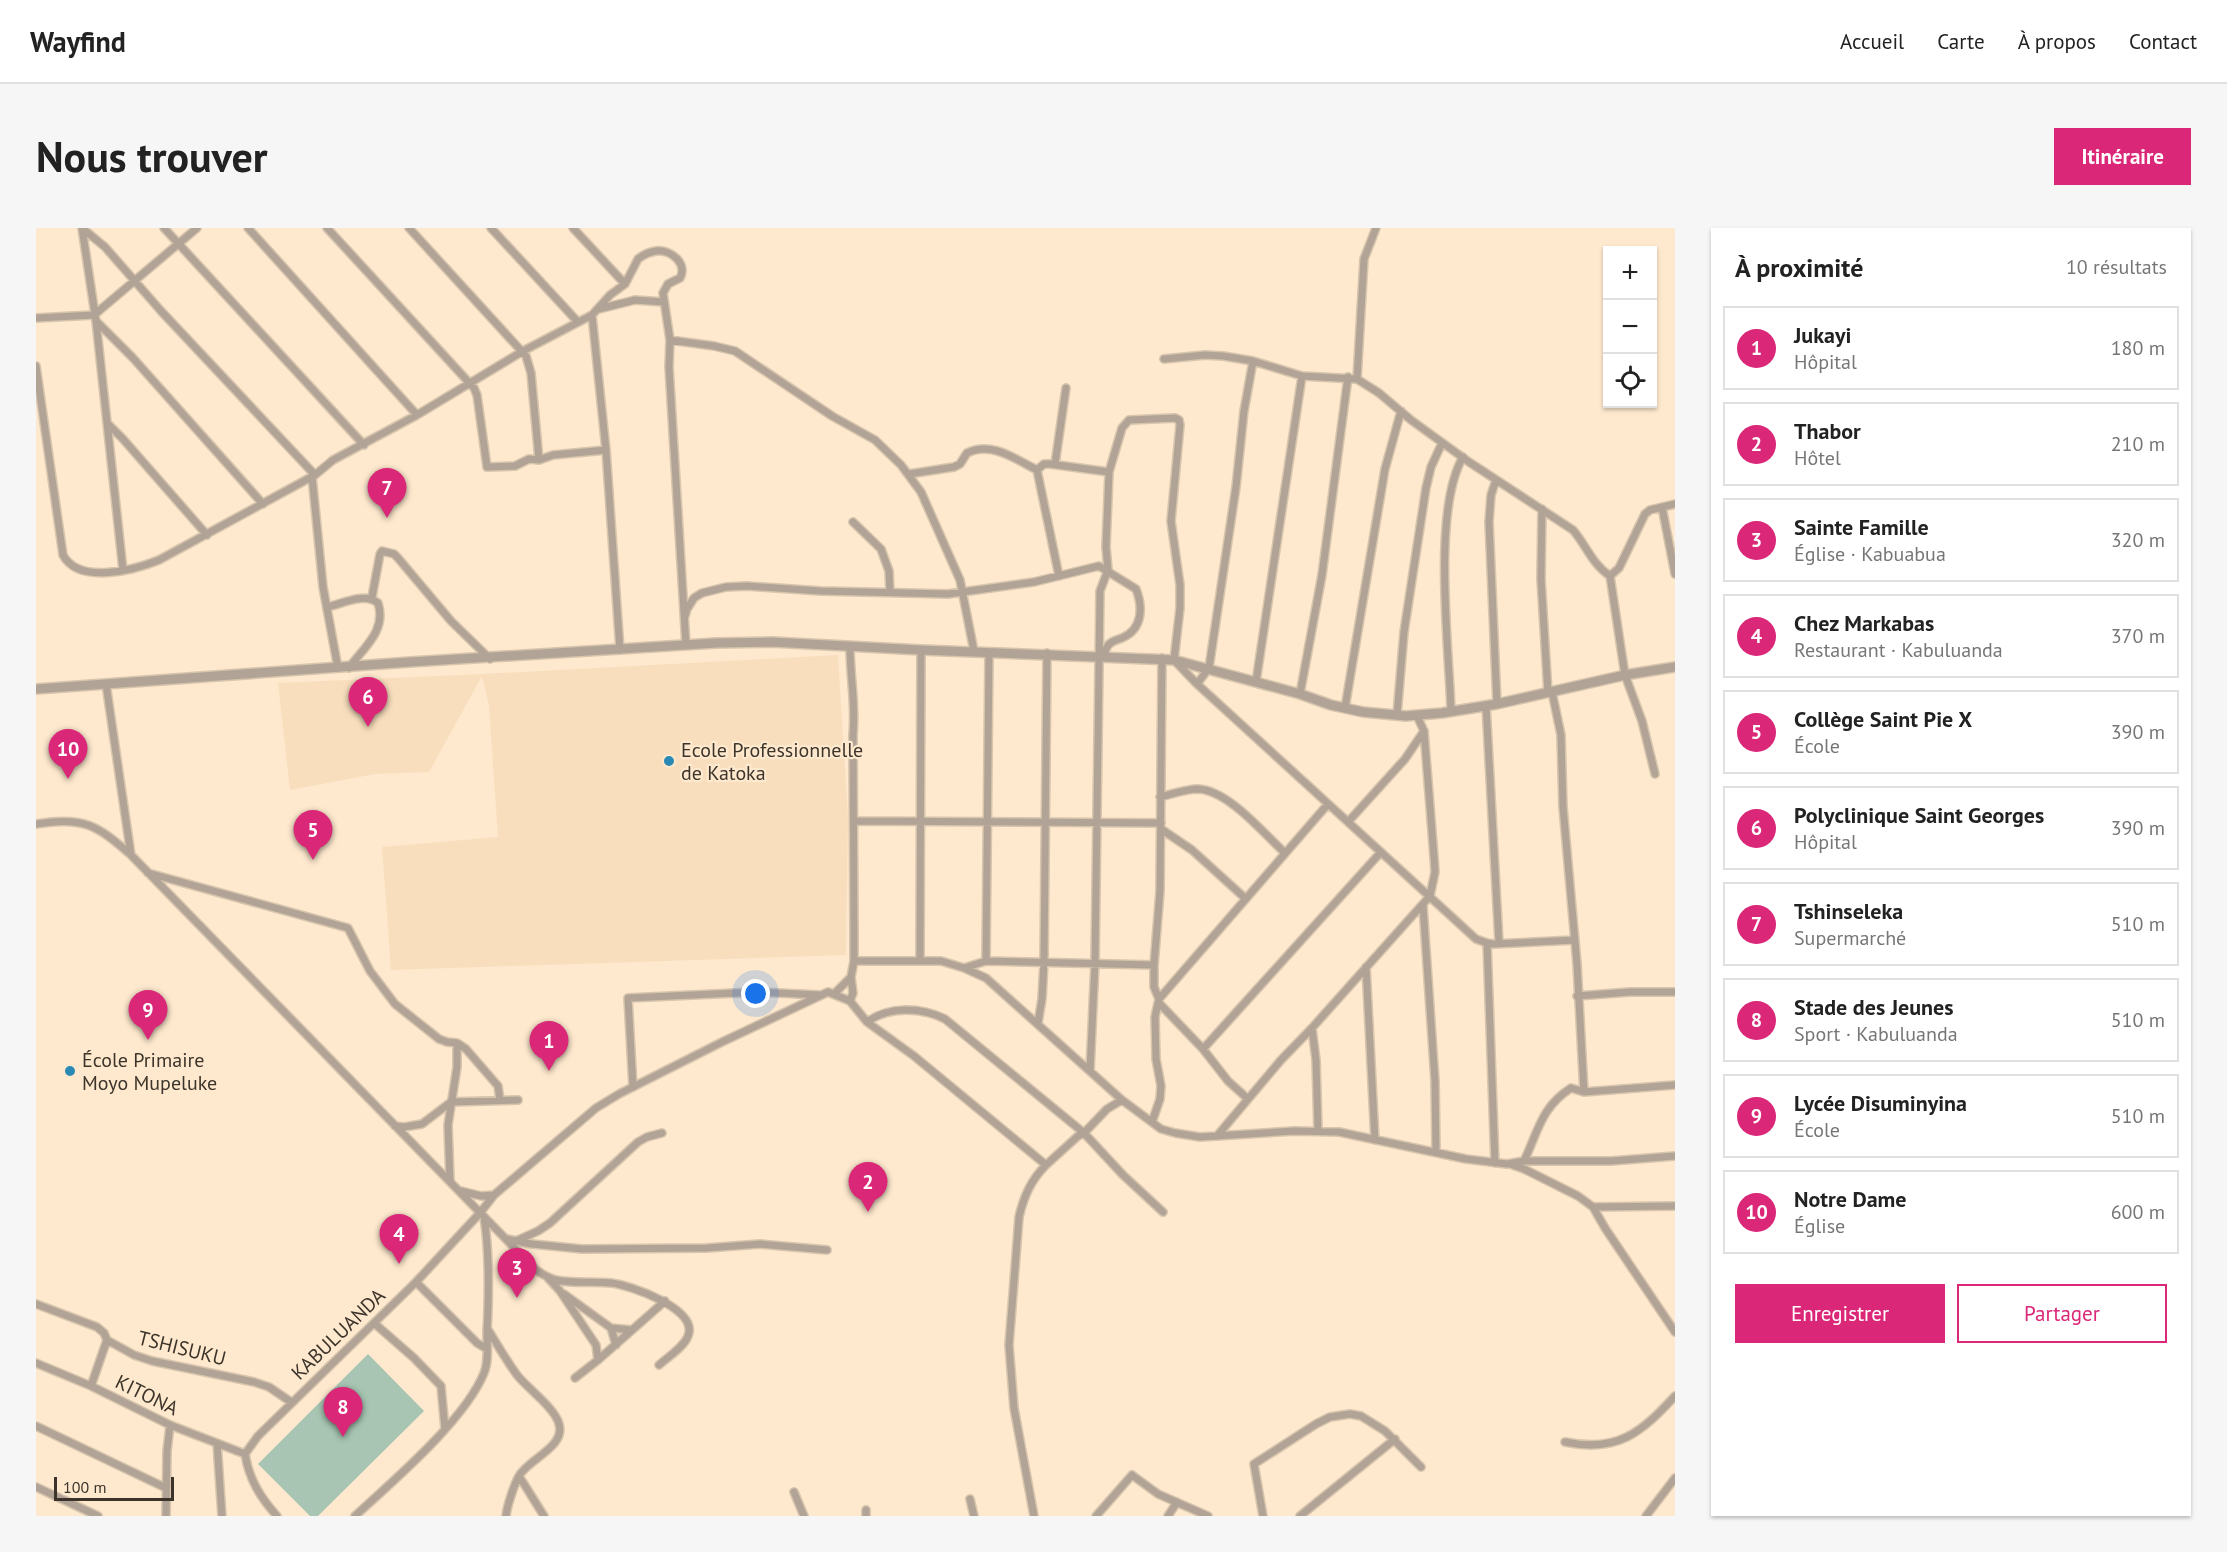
<!DOCTYPE html>
<html lang="fr">
<meta charset="utf-8">
<style>
:root{--surface:#fff;--page:#f6f6f6;--text:#222;--muted:#767676;--line:#e0e0e0;--accent:#db2777}
body{margin:0;font-family:"PT Sans",sans-serif;background:var(--page);color:var(--text)}
.controls{position:absolute;right:18px;top:18px;display:grid;overflow:hidden;border-radius:0px;box-shadow:0 2px 4px #0004}
.controls button{width:54px;height:54px;display:grid;place-items:center;padding:0;border:0;border-bottom:2px solid var(--line);background:var(--surface);color:var(--text);font:30px sans-serif}
.scale{position:absolute;left:18px;bottom:15px;width:120px;box-sizing:border-box;padding-left:6px;border:3px solid #3c342a;border-top:0;font-size:16px;line-height:21px;white-space:nowrap;color:#3c342a;-webkit-text-stroke:4px #fee9ce;paint-order:stroke}
.you{position:absolute;left:720px;top:766px;width:21px;height:21px;margin:-15px;border:4px solid #fff;border-radius:50%;background:#1a73e8;box-shadow:0 0 0 9px #1a73e833}
.badge{display:grid;place-items:center;width:39px;height:39px;border-radius:50%;background:var(--accent);color:#fff;font-size:20px;font-weight:700}
.pin{position:absolute;translate:-50% -50px;filter:drop-shadow(0 2px 3px #0008)}
.pin::after{content:'';position:absolute;top:32px;width:21px;height:18px;background:inherit;clip-path:polygon(0 0,100% 0,50% 100%)}
.list{margin:0;padding:0;list-style:none}
h2{display:flex;justify-content:space-between;align-items:center;height:78px;margin:0;padding:0 24px;font-size:26px}
h2 small{font-size:20px;font-weight:400;color:var(--muted)}
.list li{display:grid;grid-template-columns:39px 1fr auto;gap:18px;align-items:center;box-sizing:border-box;height:84px;margin:0 12px 12px;padding:0 12px;border:2px solid var(--line);border-radius:0px}
.list b{display:block;font-size:22px;white-space:nowrap}
.list p{margin:0;font-size:20px;white-space:nowrap;color:var(--muted)}
.list em{font-size:20px;font-style:normal;color:var(--muted)}
.actions{display:flex;gap:12px;padding:18px 24px}
.actions a{flex:1;padding:14px 0;border:2px solid var(--accent);border-radius:0px;text-align:center;font-size:21px;color:var(--accent)}
.actions .main{background:var(--accent);color:#fff}
.icon{flex:none;width:33px;height:33px;fill:none;stroke:currentColor;stroke-width:2;stroke-linecap:round;stroke-linejoin:round}
.map{position:relative;flex:none;width:1639px;height:1288px;overflow:hidden;border-radius:0px}
header{display:flex;align-items:center;gap:36px;box-sizing:border-box;height:84px;padding:0 30px;background:var(--surface);border-bottom:2px solid var(--line)}
header strong{font-size:28px}
nav{display:flex;gap:33px;margin-inline-start:auto;font-size:21px}
.intro{display:flex;align-items:center;justify-content:space-between;box-sizing:border-box;height:144px;padding:0 36px}
h1{margin:0;font-size:42px}
.button{padding:15px 27px;border-radius:0px;background:var(--accent);color:#fff;font-size:21px;font-weight:700}
main{display:flex;gap:36px;padding:0 36px}
aside{flex:1;background:var(--surface);border-radius:0px;box-shadow:0 2px 4px #0004}
.map>svg:first-child{display:block}
.built{fill:#f8debd}
.green{fill:#a7c5b2}
.lines{fill:none;stroke-linecap:round;stroke-linejoin:round}
.minor-casing{stroke:#d7c5ad;stroke-width:10}
.tertiary-casing{stroke:#d7c5ad;stroke-width:12}
.minor{stroke:#b2a397;stroke-width:7}
.tertiary{stroke:#b2a397;stroke-width:9}
.poi-dot{fill:#2989b4;stroke:#fee9ce;stroke-width:2}
.labels{text-anchor:middle;stroke-width:4.5;stroke-linejoin:round;paint-order:stroke}
.poi-label{font-size:20px;fill:#3c342a;stroke:#fee9ce;text-anchor:start}
.street-label{font-size:20px;fill:#3c342a;stroke:#fee9ce}
</style>
<header>
<strong>Wayfind</strong>
<nav><a>Accueil</a><a>Carte</a><a>À propos</a><a>Contact</a></nav>
</header>
<div class="intro"><h1>Nous trouver</h1><a class="button">Itinéraire</a></div>
<main>
<div class="map">
<svg width="1639" height="1288" viewBox="0 0 1639 1288">
<rect width="100%" height="100%" fill="#fee9ce"/>
<path class="built" d="M802 427 812 589 810 727 355 742 346 619 462 609 453 478 446 448 393 544 339 546 254 562 242 455 447 446Z"/>
<path class="green" d="M332 1126 388 1183 282 1288H274L222 1236Z"/>
<g class="lines">
<defs>
<path id="minor" d="M46 0 60 93 87 342
M46 0 69 19 125 83 279 247
M128 0 328 217
M212 0 381 187
M291 0 438 160 441 167 451 239 479 238 493 231 503 232 517 227 570 222
M373 0 490 128 495 145 503 232
M455 0 541 93
M537 0 589 56
M563 81 599 72 628 74
M556 87 570 222 584 422
M0 90 58 87 161 0
M60 93 97 130 227 276
M634 112 678 118 699 123 796 188 839 212 865 237 885 264 924 352 938 423
M1128 131 1169 127 1187 128 1217 133 1266 148 1321 151 1343 165 1375 192 1433 234 1537 302C1550 317 1556 336 1574 348L1583 340 1609 286 1614 282 1639 276
M0 138 27 327C43 357 98 342 123 332L279 247 297 232 381 187 487 123 556 87 574 67 589 56 602 31C607 27 613 24 620 23 635 21 652 36 644 50L632 56 627 65 634 112 633 139 650 417
M1321 151 1328 31 1340 0
M72 196 87 211 171 307
M1019 236 1030 160
M1001 242 1023 348
M873 246 918 239 924 236 931 225C956 213 979 231 1001 242L1008 236H1014L1073 244
M276 248 287 359 302 440
M1460 252 1455 267 1453 294 1461 476
M1626 279 1639 346
M1506 281 1505 351 1512 465
M817 294 845 321 853 343 854 364
M1574 348 1589 447 1606 493 1619 546
M336 369 344 326 346 323 358 326 362 330 415 393 454 431
M292 379C308 375 329 364 342 375 351 403 327 420 313 440
M649 388 651 381 658 370 666 365 690 359 711 358 785 363 912 366 998 354 1063 338 1100 361C1107 379 1107 401 1086 410 1081 412 1074 413 1071 419 1069 422 1069 426 1069 429
M814 418C814 450 820 475 817 507L818 704V733L815 749 817 765 814 773
M1220 454 1266 148
M70 456 95 627
M1161 456 1173 440 1200 259 1208 183 1217 133
M1516 464 1525 507 1527 579 1541 736 1548 864
M1264 466 1286 347 1312 149
M1450 477 1463 715
M1309 480 1349 241 1365 183
M1415 483C1413 420 1396 282 1427 229
M1361 487 1368 404 1390 260 1395 239 1406 215
M1124 569C1136 566 1150 561 1162 561 1192 562 1227 605 1249 625
M819 593 1125 595
M1312 594 1369 531 1388 503
M0 596C47 588 61 597 95 627L500 1042C506 1046 512 1050 520 1052 538 1056 557 1053 575 1055 594 1057 663 1081 652 1108 648 1119 632 1129 623 1137
M1125 601 1156 622 1210 671
M112 645 312 700 334 743 359 776 403 811 411 814 421 815 430 821 462 858 464 872
M1387 678 1399 853 1400 923
M1451 715 1459 935
M818 733H905L928 740 950 733 1118 737
M884 733 885 422
M950 733 953 425
M1330 739 1339 912
M928 740 950 750 1086 872 1125 901 1139 905 1164 909 1258 903 1303 904 1430 931 1471 936 1488 933H1575L1639 928
M798 766 815 749
M1541 768 1594 764H1639
M1123 771 1292 576
M1123 775 1167 821 1192 853 1212 871
M831 794C853 778 885 779 909 791L1048 905 1087 947 1127 984
M1002 795 1006 771 1008 734 1011 425
M1276 800 1280 832 1282 903
M1167 821 1345 624
M1054 843 1059 735 1064 363 1072 342 1070 319 1073 244 1086 200 1093 192 1139 190 1143 192 1144 197 1135 293 1144 357V380L1138 432 1161 456 1440 711 1451 715 1457 716 1539 712
M597 859 592 770 721 764 784 767
M1116 894 1124 871 1125 858 1120 831 1119 789 1123 771 1118 759V737L1124 663 1126 430
M359 898 368 899 386 896 415 874 482 872
M1181 908 1245 832 1276 800 1394 668 1399 644 1398 629 1388 503 1381 488
M1488 933C1502 904 1505 879 1535 860L1548 864 1639 857
M1474 936 1488 941 1542 968 1557 979 1569 1000 1639 1104
M1010 937 1042 908 1048 905 1071 881 1086 872
M414 952 412 897 421 839V815
M425 963 445 968 458 967
M1557 979 1639 978
M471 1011 496 1016 546 1021 671 1020 724 1016 791 1022
M480 1013 502 1003 514 995 602 914 611 909 626 905
M512 1050 524 1063 560 1117 562 1132
M380 1054 441 1115 451 1121
M528 1066 575 1100 596 1102
M0 1076 61 1099 68 1105 71 1112 98 1127 116 1133 218 1154 233 1159 255 1174
M338 1095 378 1130 405 1158 409 1201
M451 1100C461 1116 470 1132 481 1147 492 1161 519 1180 523 1196 530 1219 492 1231 483 1248 478 1257 471 1278 470 1288
M575 1100 580 1117
M0 1135 55 1158 134 1197 209 1226
M539 1150 562 1132 629 1073
M55 1158 71 1112
M0 1198 130 1260
M1529 1214C1581 1225 1605 1205 1639 1168
M181 1215 186 1288
M209 1226 222 1208 380 1054 444 985 458 967 560 880 583 866 686 814 792 764 814 773 831 794 878 828 1010 937C995 952 988 968 983 989L973 1117 978 1180 998 1288
M209 1226C213 1251 224 1269 241 1288
M483 1248 508 1288
M0 1259 62 1288
M758 1264 768 1288
M934 1271 938 1288
M830 1282V1288
M130 1288 131 1223 134 1197
M319 1288C357 1253 429 1192 448 1145 453 1133 451 1118 451 1104 453 1066 454 1027 448 989
M1060 1288 1096 1247 1122 1266 1172 1288
M1132 1288 1141 1274
M1227 1288 1218 1236 1280 1196 1294 1189 1314 1186 1325 1188 1349 1203 1385 1239
M1264 1288 1359 1211
M1610 1288 1639 1250"/>
<path id="tertiary" d="M0 461 374 434 680 415 736 414 885 422 1138 432 1264 466 1295 477 1327 484 1370 488 1406 485 1461 476 1589 447 1639 439"/>
</defs>
<use href="#minor" class="minor-casing"/>
<use href="#tertiary" class="tertiary-casing"/>
<use href="#minor" class="minor"/>
<use href="#tertiary" class="tertiary"/>
</g>
<g class="poi-dot">
<circle cx="633" cy="533" r="6"/>
<circle cx="34" cy="843" r="6"/>
</g>
<g class="labels">
<g class="poi-label">
<text x="645" y="529">Ecole Professionnelle<tspan x="645" dy="23">de Katoka</tspan></text>
<text x="46" y="839">École Primaire<tspan x="46" dy="23">Moyo Mupeluke</tspan></text>
</g>
<g class="street-label">
<text transform="translate(302 1106) rotate(-44)" y="7">KABULUANDA</text>
<text transform="translate(146 1120) rotate(14)" y="7">TSHISUKU</text>
<text transform="translate(111 1167) rotate(26)" y="7">KITONA</text>
</g>
</g>
</svg>
<div class="controls">
<button>+</button>
<button>−</button>
<button><svg class="icon" aria-label="locate" viewBox="0 0 24 24"><circle cx="12" cy="12" r="6"/><path d="M12 2v4M12 18v4M2 12h4M18 12h4"/></svg></button>
</div>
<div class="scale">100 m</div>
<div class="you"></div>
<div class="pin badge" style="left:513px;top:843px">1</div>
<div class="pin badge" style="left:832px;top:984px">2</div>
<div class="pin badge" style="left:481px;top:1070px">3</div>
<div class="pin badge" style="left:363px;top:1036px">4</div>
<div class="pin badge" style="left:277px;top:632px">5</div>
<div class="pin badge" style="left:332px;top:499px">6</div>
<div class="pin badge" style="left:351px;top:290px">7</div>
<div class="pin badge" style="left:307px;top:1209px">8</div>
<div class="pin badge" style="left:112px;top:812px">9</div>
<div class="pin badge" style="left:32px;top:551px">10</div>
</div>
<aside>
<h2>À proximité<small>10 résultats</small></h2>
<ul class="list">
<li><span class="badge">1</span><div><b>Jukayi</b><p>Hôpital</p></div><em>180 m</em></li>
<li><span class="badge">2</span><div><b>Thabor</b><p>Hôtel</p></div><em>210 m</em></li>
<li><span class="badge">3</span><div><b>Sainte Famille</b><p>Église · Kabuabua</p></div><em>320 m</em></li>
<li><span class="badge">4</span><div><b>Chez Markabas</b><p>Restaurant · Kabuluanda</p></div><em>370 m</em></li>
<li><span class="badge">5</span><div><b>Collège Saint Pie X</b><p>École</p></div><em>390 m</em></li>
<li><span class="badge">6</span><div><b>Polyclinique Saint Georges</b><p>Hôpital</p></div><em>390 m</em></li>
<li><span class="badge">7</span><div><b>Tshinseleka</b><p>Supermarché</p></div><em>510 m</em></li>
<li><span class="badge">8</span><div><b>Stade des Jeunes</b><p>Sport · Kabuluanda</p></div><em>510 m</em></li>
<li><span class="badge">9</span><div><b>Lycée Disuminyina</b><p>École</p></div><em>510 m</em></li>
<li><span class="badge">10</span><div><b>Notre Dame</b><p>Église</p></div><em>600 m</em></li>
</ul>
<div class="actions"><a class="main">Enregistrer</a><a>Partager</a></div>
</aside>
</main>
